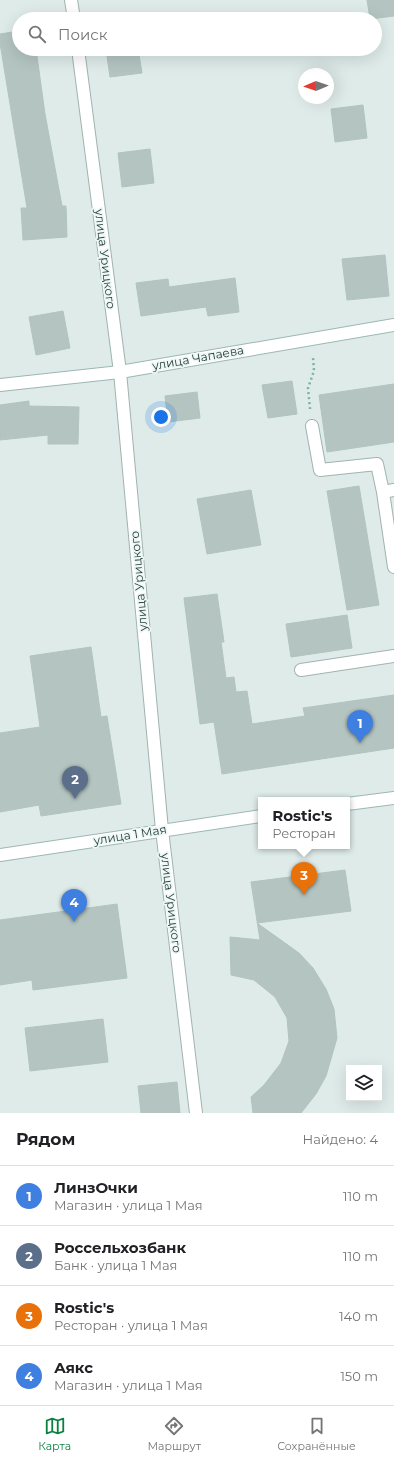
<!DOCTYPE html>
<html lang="ru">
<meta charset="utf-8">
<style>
:root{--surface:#fff;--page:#f2f2f2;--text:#202124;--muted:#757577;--line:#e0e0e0;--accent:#0b8043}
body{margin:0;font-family:Montserrat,sans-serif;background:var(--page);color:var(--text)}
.controls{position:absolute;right:12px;bottom:12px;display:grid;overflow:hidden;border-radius:0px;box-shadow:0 4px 16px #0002}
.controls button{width:36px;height:36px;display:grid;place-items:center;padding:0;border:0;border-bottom:1px solid var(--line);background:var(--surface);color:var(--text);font:20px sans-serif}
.compass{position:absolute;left:298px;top:68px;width:36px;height:36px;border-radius:50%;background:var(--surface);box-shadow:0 4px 16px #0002;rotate:268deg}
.you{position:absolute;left:161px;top:417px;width:14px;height:14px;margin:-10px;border:3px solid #fff;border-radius:50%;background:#1a73e8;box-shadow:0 0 0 6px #1a73e833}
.badge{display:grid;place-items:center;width:26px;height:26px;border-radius:50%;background:var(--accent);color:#fff;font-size:13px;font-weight:700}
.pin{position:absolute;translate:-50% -33px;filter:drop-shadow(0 1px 2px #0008)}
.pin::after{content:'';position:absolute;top:21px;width:14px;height:12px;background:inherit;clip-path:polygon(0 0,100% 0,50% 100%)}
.popup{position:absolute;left:258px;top:797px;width:92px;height:52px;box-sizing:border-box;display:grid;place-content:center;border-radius:0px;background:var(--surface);filter:drop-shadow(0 1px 3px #0005);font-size:13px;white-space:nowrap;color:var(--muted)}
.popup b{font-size:15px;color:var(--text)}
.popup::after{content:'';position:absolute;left:50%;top:100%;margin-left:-8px;border:8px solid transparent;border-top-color:var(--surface)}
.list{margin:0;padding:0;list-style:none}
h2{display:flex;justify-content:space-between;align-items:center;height:52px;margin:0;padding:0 16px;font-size:17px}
h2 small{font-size:13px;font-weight:400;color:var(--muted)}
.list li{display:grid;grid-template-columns:26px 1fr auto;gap:12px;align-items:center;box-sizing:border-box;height:60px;padding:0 16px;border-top:1px solid var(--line)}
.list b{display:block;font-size:15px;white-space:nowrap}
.list p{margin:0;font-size:13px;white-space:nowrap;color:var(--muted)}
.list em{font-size:13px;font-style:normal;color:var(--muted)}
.icon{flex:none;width:22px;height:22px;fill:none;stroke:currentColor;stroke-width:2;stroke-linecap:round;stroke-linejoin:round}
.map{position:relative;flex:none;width:394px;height:1113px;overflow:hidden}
.search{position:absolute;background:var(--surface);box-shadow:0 4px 16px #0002;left:12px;right:12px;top:12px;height:44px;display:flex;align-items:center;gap:10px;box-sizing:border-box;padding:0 14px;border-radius:22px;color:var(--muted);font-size:15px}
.sheet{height:292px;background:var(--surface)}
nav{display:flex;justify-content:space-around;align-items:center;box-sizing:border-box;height:56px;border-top:1px solid var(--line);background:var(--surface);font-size:11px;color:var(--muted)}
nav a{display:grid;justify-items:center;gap:2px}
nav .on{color:var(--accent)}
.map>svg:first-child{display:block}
.building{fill:#b4c5c1;stroke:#b1c4c0}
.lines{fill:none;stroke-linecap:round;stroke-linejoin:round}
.lane-casing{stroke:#a1b3b0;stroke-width:14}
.street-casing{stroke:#a1b3b0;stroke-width:14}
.secondary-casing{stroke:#9db7b3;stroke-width:14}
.path{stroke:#7db0aa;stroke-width:2.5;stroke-dasharray:2 3;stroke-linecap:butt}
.lane{stroke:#fff;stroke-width:12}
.street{stroke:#fff;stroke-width:12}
.secondary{stroke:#fff;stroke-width:12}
.labels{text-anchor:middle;stroke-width:3.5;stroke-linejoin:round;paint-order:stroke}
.street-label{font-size:12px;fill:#1f3b39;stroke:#eff7f5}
</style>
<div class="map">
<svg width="394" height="1113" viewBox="0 0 394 1113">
<rect width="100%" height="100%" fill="#deebe8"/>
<path class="building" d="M367 0H394V16L370 19Z
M19 31V49H36L45 114 62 206H66L67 237 23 240 21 208H27L0 43V34Z
M106 49H138L142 73 110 77Z
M363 105 367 138 335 142 331 109Z
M150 149 154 183 122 187 118 153Z
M385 255 389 296 347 300 342 259Z
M235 278 239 312 208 316 206 307 141 316 136 283 168 279 169 287Z
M63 311 70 348 36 355 29 317Z
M292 381 297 414 268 418 262 385Z
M394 384V442L327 452 319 395Z
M197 392 200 418 168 422 165 396Z
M29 401V406L79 407 78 444H48V435L0 440V405Z
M359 486 379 605 347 610 327 491Z
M251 490 261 545 207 554 197 499Z
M217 594 224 642H221L226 678 234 677 236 692 247 691 252 724 305 716 303 708 394 695V748L222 774 214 722 200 724 184 598Z
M347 615 352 648 291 657 286 624Z
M91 647 101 717 107 716 121 804 41 816 39 805 0 812V733L40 727 30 656Z
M345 870 351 911 257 923 299 953 313 968 326 989 334 1009 337 1038 326 1076 316 1094 301 1113H253L251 1097 264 1085 281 1063 289 1041 287 1018 275 997 254 980 231 975 230 937 260 940 251 882Z
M117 904 127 978 33 990 32 980 0 985V920Z
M103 1019 108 1062 30 1071 25 1028Z
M177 1082 180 1113H141L138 1086Z"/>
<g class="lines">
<defs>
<path id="lane" d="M312 426 320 470 377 464 383 492
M394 490 383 492 394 567
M301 670 394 656"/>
<path id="street" d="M71 0 74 19
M78 49 120 372 162 830 196 1113"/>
<path id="secondary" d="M0 385 120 372 394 325
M347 804 394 798
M0 855 261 816"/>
</defs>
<use href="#lane" class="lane-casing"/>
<use href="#street" class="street-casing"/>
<use href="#secondary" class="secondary-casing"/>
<path class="path" d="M310 409 308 388 314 371 313 357"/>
<use href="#lane" class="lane"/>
<use href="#street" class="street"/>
<use href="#secondary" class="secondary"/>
</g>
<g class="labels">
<g class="street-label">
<text transform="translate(105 259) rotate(83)" y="4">улица Урицкого</text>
<text transform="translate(198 358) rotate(-10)" y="4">улица Чапаева</text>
<text transform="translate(139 581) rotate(-95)" y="4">улица Урицкого</text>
<text transform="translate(130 835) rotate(-9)" y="4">улица 1 Мая</text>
<text transform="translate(171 903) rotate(83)" y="4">улица Урицкого</text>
</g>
</g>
</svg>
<div class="controls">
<button><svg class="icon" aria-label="layers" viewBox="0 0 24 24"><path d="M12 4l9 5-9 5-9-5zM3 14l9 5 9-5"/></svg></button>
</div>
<svg class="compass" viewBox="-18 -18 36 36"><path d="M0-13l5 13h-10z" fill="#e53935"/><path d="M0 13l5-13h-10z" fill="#757577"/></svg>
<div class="you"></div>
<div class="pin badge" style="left:360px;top:743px;background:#3f7fe0">1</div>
<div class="pin badge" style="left:75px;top:799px;background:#5c6f8a">2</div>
<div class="pin badge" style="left:304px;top:895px;background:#e8710a">3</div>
<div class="popup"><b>Rostic's</b>Ресторан</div>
<div class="pin badge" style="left:74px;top:922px;background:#3f7fe0">4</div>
<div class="search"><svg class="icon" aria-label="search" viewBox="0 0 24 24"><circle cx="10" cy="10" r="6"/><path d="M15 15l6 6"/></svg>Поиск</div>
</div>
<section class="sheet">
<h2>Рядом<small>Найдено: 4</small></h2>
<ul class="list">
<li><span class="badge" style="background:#3f7fe0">1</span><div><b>ЛинзОчки</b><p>Магазин · улица 1 Мая</p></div><em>110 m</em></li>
<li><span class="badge" style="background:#5c6f8a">2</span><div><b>Россельхозбанк</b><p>Банк · улица 1 Мая</p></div><em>110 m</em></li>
<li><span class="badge" style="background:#e8710a">3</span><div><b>Rostic's</b><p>Ресторан · улица 1 Мая</p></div><em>140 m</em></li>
<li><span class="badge" style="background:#3f7fe0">4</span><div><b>Аякс</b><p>Магазин · улица 1 Мая</p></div><em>150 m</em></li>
</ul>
</section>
<nav>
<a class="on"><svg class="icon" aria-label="map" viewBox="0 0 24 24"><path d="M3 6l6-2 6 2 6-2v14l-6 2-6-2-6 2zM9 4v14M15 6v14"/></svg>Карта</a>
<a><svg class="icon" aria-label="directions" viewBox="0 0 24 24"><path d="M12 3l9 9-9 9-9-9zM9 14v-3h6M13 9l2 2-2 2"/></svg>Маршрут</a>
<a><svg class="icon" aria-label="saved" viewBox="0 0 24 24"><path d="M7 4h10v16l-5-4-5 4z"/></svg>Сохранённые</a>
</nav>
